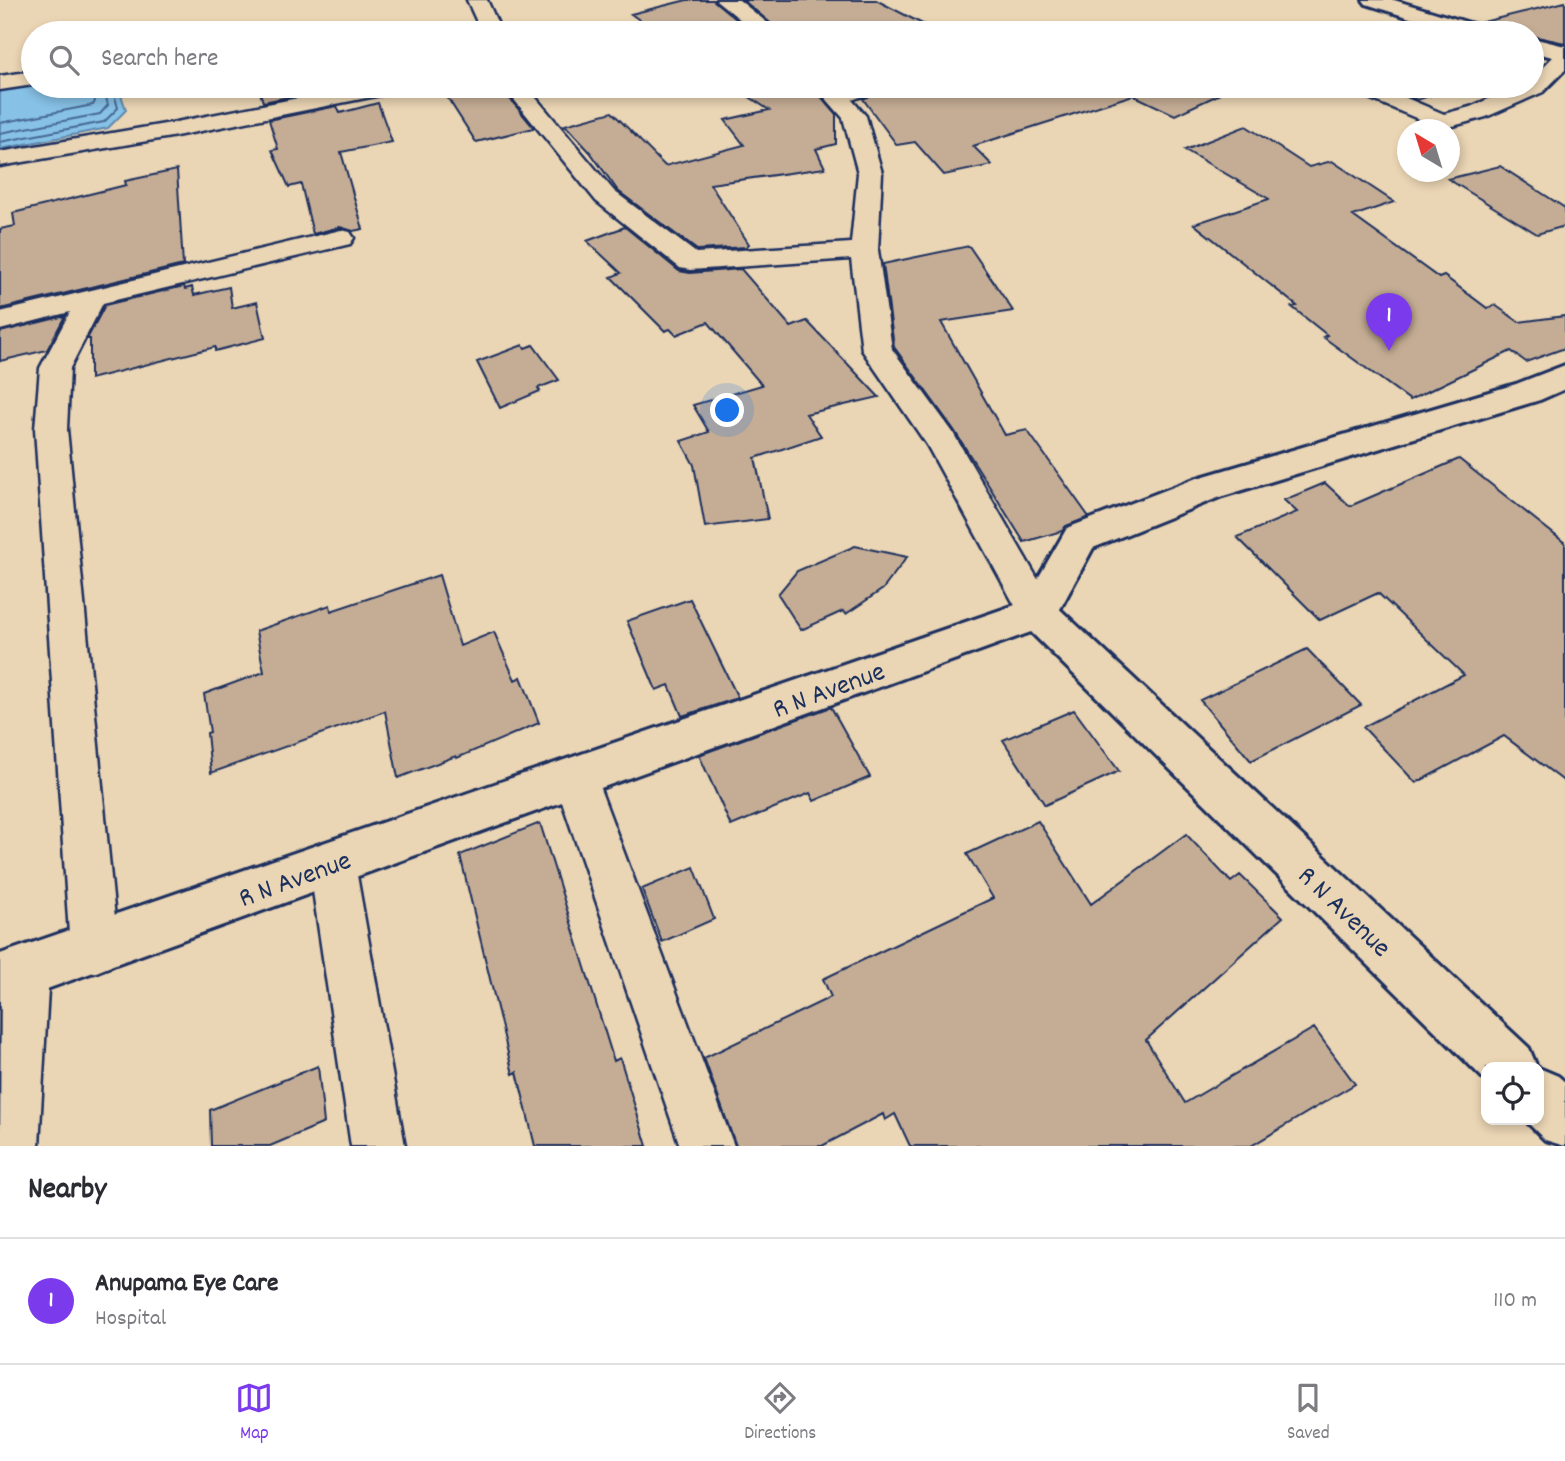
<!DOCTYPE html>
<style>
:root{--surface:#fff;--page:#f7f7f7;--text:#2b2b33;--muted:#7c7c81;--line:#e1e1e2;--accent:#7c3aed}
body{margin:0;font-family:Dekko,sans-serif;background:var(--page);color:var(--text)}
.controls{position:absolute;right:21px;bottom:21px;display:grid;overflow:hidden;border-radius:14px;box-shadow:0 4px 10px #0003}
.controls button{width:63px;height:63px;display:grid;place-items:center;padding:0;border:0;border-bottom:2px solid var(--line);background:var(--surface);color:var(--text);font:35px sans-serif}
.compass{position:absolute;left:1397px;top:119px;width:63px;height:63px;border-radius:50%;background:var(--surface);box-shadow:0 4px 10px #0003;rotate:322deg}
.you{position:absolute;left:728px;top:411px;width:24px;height:24px;margin:-18px;border:5px solid #fff;border-radius:50%;background:#1a73e8;box-shadow:0 0 0 10px #1a73e833}
.badge{display:grid;place-items:center;width:46px;height:46px;border-radius:50%;background:var(--accent);color:#fff;font-size:23px;font-weight:700}
.pin{position:absolute;translate:-50% -58px;filter:drop-shadow(0 2px 4px #0008)}
.pin::after{content:'';position:absolute;top:37px;width:24px;height:21px;background:inherit;clip-path:polygon(0 0,100% 0,50% 100%)}
.list{margin:0;padding:0;list-style:none}
h2{display:flex;justify-content:space-between;align-items:center;height:91px;margin:0;padding:0 28px;font-size:30px}
h2 small{font-size:23px;font-weight:400;color:var(--muted)}
.list li{display:grid;grid-template-columns:46px 1fr auto;gap:21px;align-items:center;box-sizing:border-box;height:126px;padding:0 28px;border-top:2px solid var(--line)}
.list b{display:block;font-size:26px;white-space:nowrap}
.list p{margin:0;font-size:23px;white-space:nowrap;color:var(--muted)}
.list em{font-size:23px;font-style:normal;color:var(--muted)}
.icon{flex:none;width:38px;height:38px;fill:none;stroke:currentColor;stroke-width:2;stroke-linecap:round;stroke-linejoin:round}
.map{position:relative;flex:none;width:1565px;height:1146px;overflow:hidden}
.search{position:absolute;background:var(--surface);box-shadow:0 4px 10px #0003;left:21px;right:21px;top:21px;height:77px;display:flex;align-items:center;gap:18px;box-sizing:border-box;padding:0 24px;border-radius:38px;color:var(--muted);font-size:26px}
.sheet{height:217px;background:var(--surface)}
nav{display:flex;justify-content:space-around;align-items:center;box-sizing:border-box;height:98px;border-top:2px solid var(--line);background:var(--surface);font-size:19px;color:var(--muted)}
nav a{display:grid;justify-items:center;gap:4px}
nav .on{color:var(--accent)}
.map>svg:first-child{display:block}
.water{fill:#87c1e6;stroke:#5c87b0;stroke-width:2}
.lines{fill:none;stroke-linecap:round;stroke-linejoin:round}
.shore{stroke:#466994;stroke-width:2}
.building{fill:#c5ad95;stroke:#1b2f5e;stroke-width:2}
.street-casing{stroke:#1b2f5e;stroke-width:5}
.secondary-casing{stroke:#1b2f5e;stroke-width:6}
.primary-casing{stroke:#1b2f5e;stroke-width:6}
.street{fill:#ead5b4;fill-rule:evenodd}
.secondary{fill:#ead5b4;fill-rule:evenodd}
.primary{fill:#ead5b4;fill-rule:evenodd}
.labels{text-anchor:middle;stroke-width:5;stroke-linejoin:round;paint-order:stroke}
.street-label{font-size:28px;fill:#1b2f5e;stroke:#ead5b4}
</style>
<div class="map">
<svg width="1565" height="1146" viewBox="0 0 1565 1146">
<rect width="100%" height="100%" fill="#ead5b4"/>
<filter id="ink" filterUnits="userSpaceOnUse"><feTurbulence type="fractalNoise" baseFrequency=".0143" numOctaves="2"/><feDisplacementMap in="SourceGraphic" scale="14" xChannelSelector="R" yChannelSelector="G"/><feConvolveMatrix kernelMatrix="1 2 1 2 8 2 1 2 1" color-interpolation-filters="sRGB"/></filter>
<g filter="url(#ink)">
<path class="water" d="M33 75V86H118L126 110 108 128 0 149V84Z"/>
<g class="lines">
<path class="shore" d="M0 123 93 105 95 101 92 86
M0 133 100 114 108 105 103 86
M0 142 104 122 118 108 112 86"/>
</g>
<path class="building" d="M687 0H713L753 33H658L631 14Z
M743 0H876L940 33H782Z
M1565 2V43L1532 36V33H1492L1488 27 1479 23Z
M258 86H329L330 89 263 102Z
M440 86H489L492 91 502 89 534 128 476 142Z
M733 86H812L836 114V144L816 149 825 168 710 184 749 244 746 247 697 250 618 191 590 152 565 125 612 112 665 166 744 145 725 120 769 110Z
M882 86H1198L1218 95 1175 115 1133 95 973 146 992 165 944 175 915 142 897 145 863 99 877 93Z
M1386 86H1460L1417 100Z
M378 103 392 142 341 152 363 229 353 231 340 227 313 234 301 184 289 187 272 150 278 149 269 120 337 106 340 113Z
M1246 126 1309 167 1332 161 1394 202 1353 216 1439 278 1444 276 1487 308 1495 305 1519 322 1565 316V348L1526 362 1511 351 1410 400 1323 337 1327 335 1292 307 1297 306 1194 224 1269 199 1185 150Z
M1500 166 1565 208V226L1537 234 1448 179Z
M177 170 183 265 0 309V229L15 226 13 213 126 185 125 181Z
M625 227 679 271 690 273 741 269 791 327 807 321 879 397 806 414 821 436 755 458 768 519 705 527 694 465 681 441 709 432 693 405 762 385 708 322 676 335 670 329 665 331 611 277 621 273 587 241Z
M969 246 1013 311 941 322 1005 435 1027 430 1089 517 1066 526 1062 531 1024 542 954 430 894 347 883 264Z
M184 286 185 289 192 287 194 295 229 287 232 308 257 302 265 338 215 351V347L90 379V339H87L105 305Z
M65 316 47 350 0 361V332Z
M523 345 525 348 533 345 559 380 538 388 540 391 500 408 477 362Z
M1459 459 1565 543V782L1504 736 1416 783 1363 727 1464 675 1378 593 1320 620 1237 537 1297 512 1284 500 1325 483 1350 506Z
M855 546 907 557 883 589 846 614 843 611 801 630 778 594 797 571Z
M439 575 460 646 494 632 515 680 521 677 539 723 457 758 456 756 398 778 385 711 211 773 207 733 210 732 204 694 264 672 256 631 330 605 331 611Z
M690 599 738 698 682 716 669 685 656 690 627 621Z
M1307 649 1361 705 1251 761 1200 700Z
M831 707 870 777 814 801 810 793 731 826 699 755Z
M1074 710 1119 771 1045 805 1003 740Z
M1038 821 1091 904 1186 834 1231 882 1240 875 1283 917 1146 1040 1185 1103 1314 1028 1355 1084 1251 1146H910L895 1114 885 1120 883 1114 822 1146H736L704 1058 831 997 823 979 993 898 967 854Z
M540 823 614 1061 620 1058 647 1146H535L517 1072 513 1074 460 855Z
M694 867 714 919 662 942 642 889Z
M318 1066 324 1123 270 1146H211L210 1110Z"/>
<g class="lines">
<defs>
<path id="street" d="M467 0H487L502 33H482Z
M716 0H739L780 33H757Z
M1565 52V70L1543 92 1486 117 1442 129 1352 91 1349 86H1378L1444 114 1470 107 1519 86H1532V78L1557 53Z
M33 71V85L0 90V76Z
M359 86H402L399 91 391 93 171 137 0 166V152L171 123Z
M503 86H526L614 191 696 253 851 243 858 173 843 118 815 86H838L841 89 849 86H879L876 91 852 100 866 116 882 173 878 250 892 349 952 431 1051 602 1057 613 1051 624 1038 628 1025 624 927 445 862 350 851 259 690 270 680 268 596 201Z
M341 230 350 232 354 238 350 244 103 303 70 368 67 429 118 949 111 966 94 973 77 966 70 949 35 429 40 368 70 312 0 330V312Z
M575 758 590 764 596 778 734 1146H680L554 778 560 764Z
M332 842 348 848 355 864 405 1146H351L309 864 316 848Z
M25 948 42 955 49 972 39 1146H0L1 972 8 955Z"/>
<path id="secondary" d="M1363 0H1394L1486 28 1489 33H1457L1366 4Z
M1532 38 1565 46V60L1532 52Z
M1565 365V389L1540 400 1220 497 1093 548 1052 624 1038 629 1024 624 1018 613 1067 528 1194 479 1516 384Z"/>
<path id="primary" d="M1038 597 1052 602 1529 1048 1537 1067H1486V1081L1031 632 0 1006V954Z
M1539 1068 1558 1076 1565 1082V1146L1545 1140 1525 1120H1539Z"/>
</defs>
<use href="#street" class="street-casing"/>
<use href="#secondary" class="secondary-casing"/>
<use href="#primary" class="primary-casing"/>
<use href="#street" class="street"/>
<use href="#secondary" class="secondary"/>
<use href="#primary" class="primary"/>
</g>
</g>
<g class="labels">
<g class="street-label">
<text transform="translate(828 688) rotate(-20)" y="10">R N Avenue</text>
<text transform="translate(294 877) rotate(-20)" y="10">R N Avenue</text>
<text transform="translate(1346 910) rotate(44)" y="10">R N Avenue</text>
</g>
</g>
</svg>
<div class="controls">
<button><svg class="icon" aria-label="locate" viewBox="0 0 24 24"><circle cx="12" cy="12" r="6"/><path d="M12 2v4M12 18v4M2 12h4M18 12h4"/></svg></button>
</div>
<svg class="compass" viewBox="-18 -18 36 36"><path d="M0-13l5 13h-10z" fill="#e53935"/><path d="M0 13l5-13h-10z" fill="#7c7c81"/></svg>
<div class="you"></div>
<div class="pin badge" style="left:1389px;top:351px">1</div>
<div class="search"><svg class="icon" aria-label="search" viewBox="0 0 24 24"><circle cx="10" cy="10" r="6"/><path d="M15 15l6 6"/></svg>Search here</div>
</div>
<section class="sheet">
<h2>Nearby<small></small></h2>
<ul class="list">
<li><span class="badge">1</span><div><b>Anupama Eye Care</b><p>Hospital</p></div><em>110 m</em></li>
</ul>
</section>
<nav>
<a class="on"><svg class="icon" aria-label="map" viewBox="0 0 24 24"><path d="M3 6l6-2 6 2 6-2v14l-6 2-6-2-6 2zM9 4v14M15 6v14"/></svg>Map</a>
<a><svg class="icon" aria-label="directions" viewBox="0 0 24 24"><path d="M12 3l9 9-9 9-9-9zM9 14v-3h6M13 9l2 2-2 2"/></svg>Directions</a>
<a><svg class="icon" aria-label="saved" viewBox="0 0 24 24"><path d="M7 4h10v16l-5-4-5 4z"/></svg>Saved</a>
</nav>
